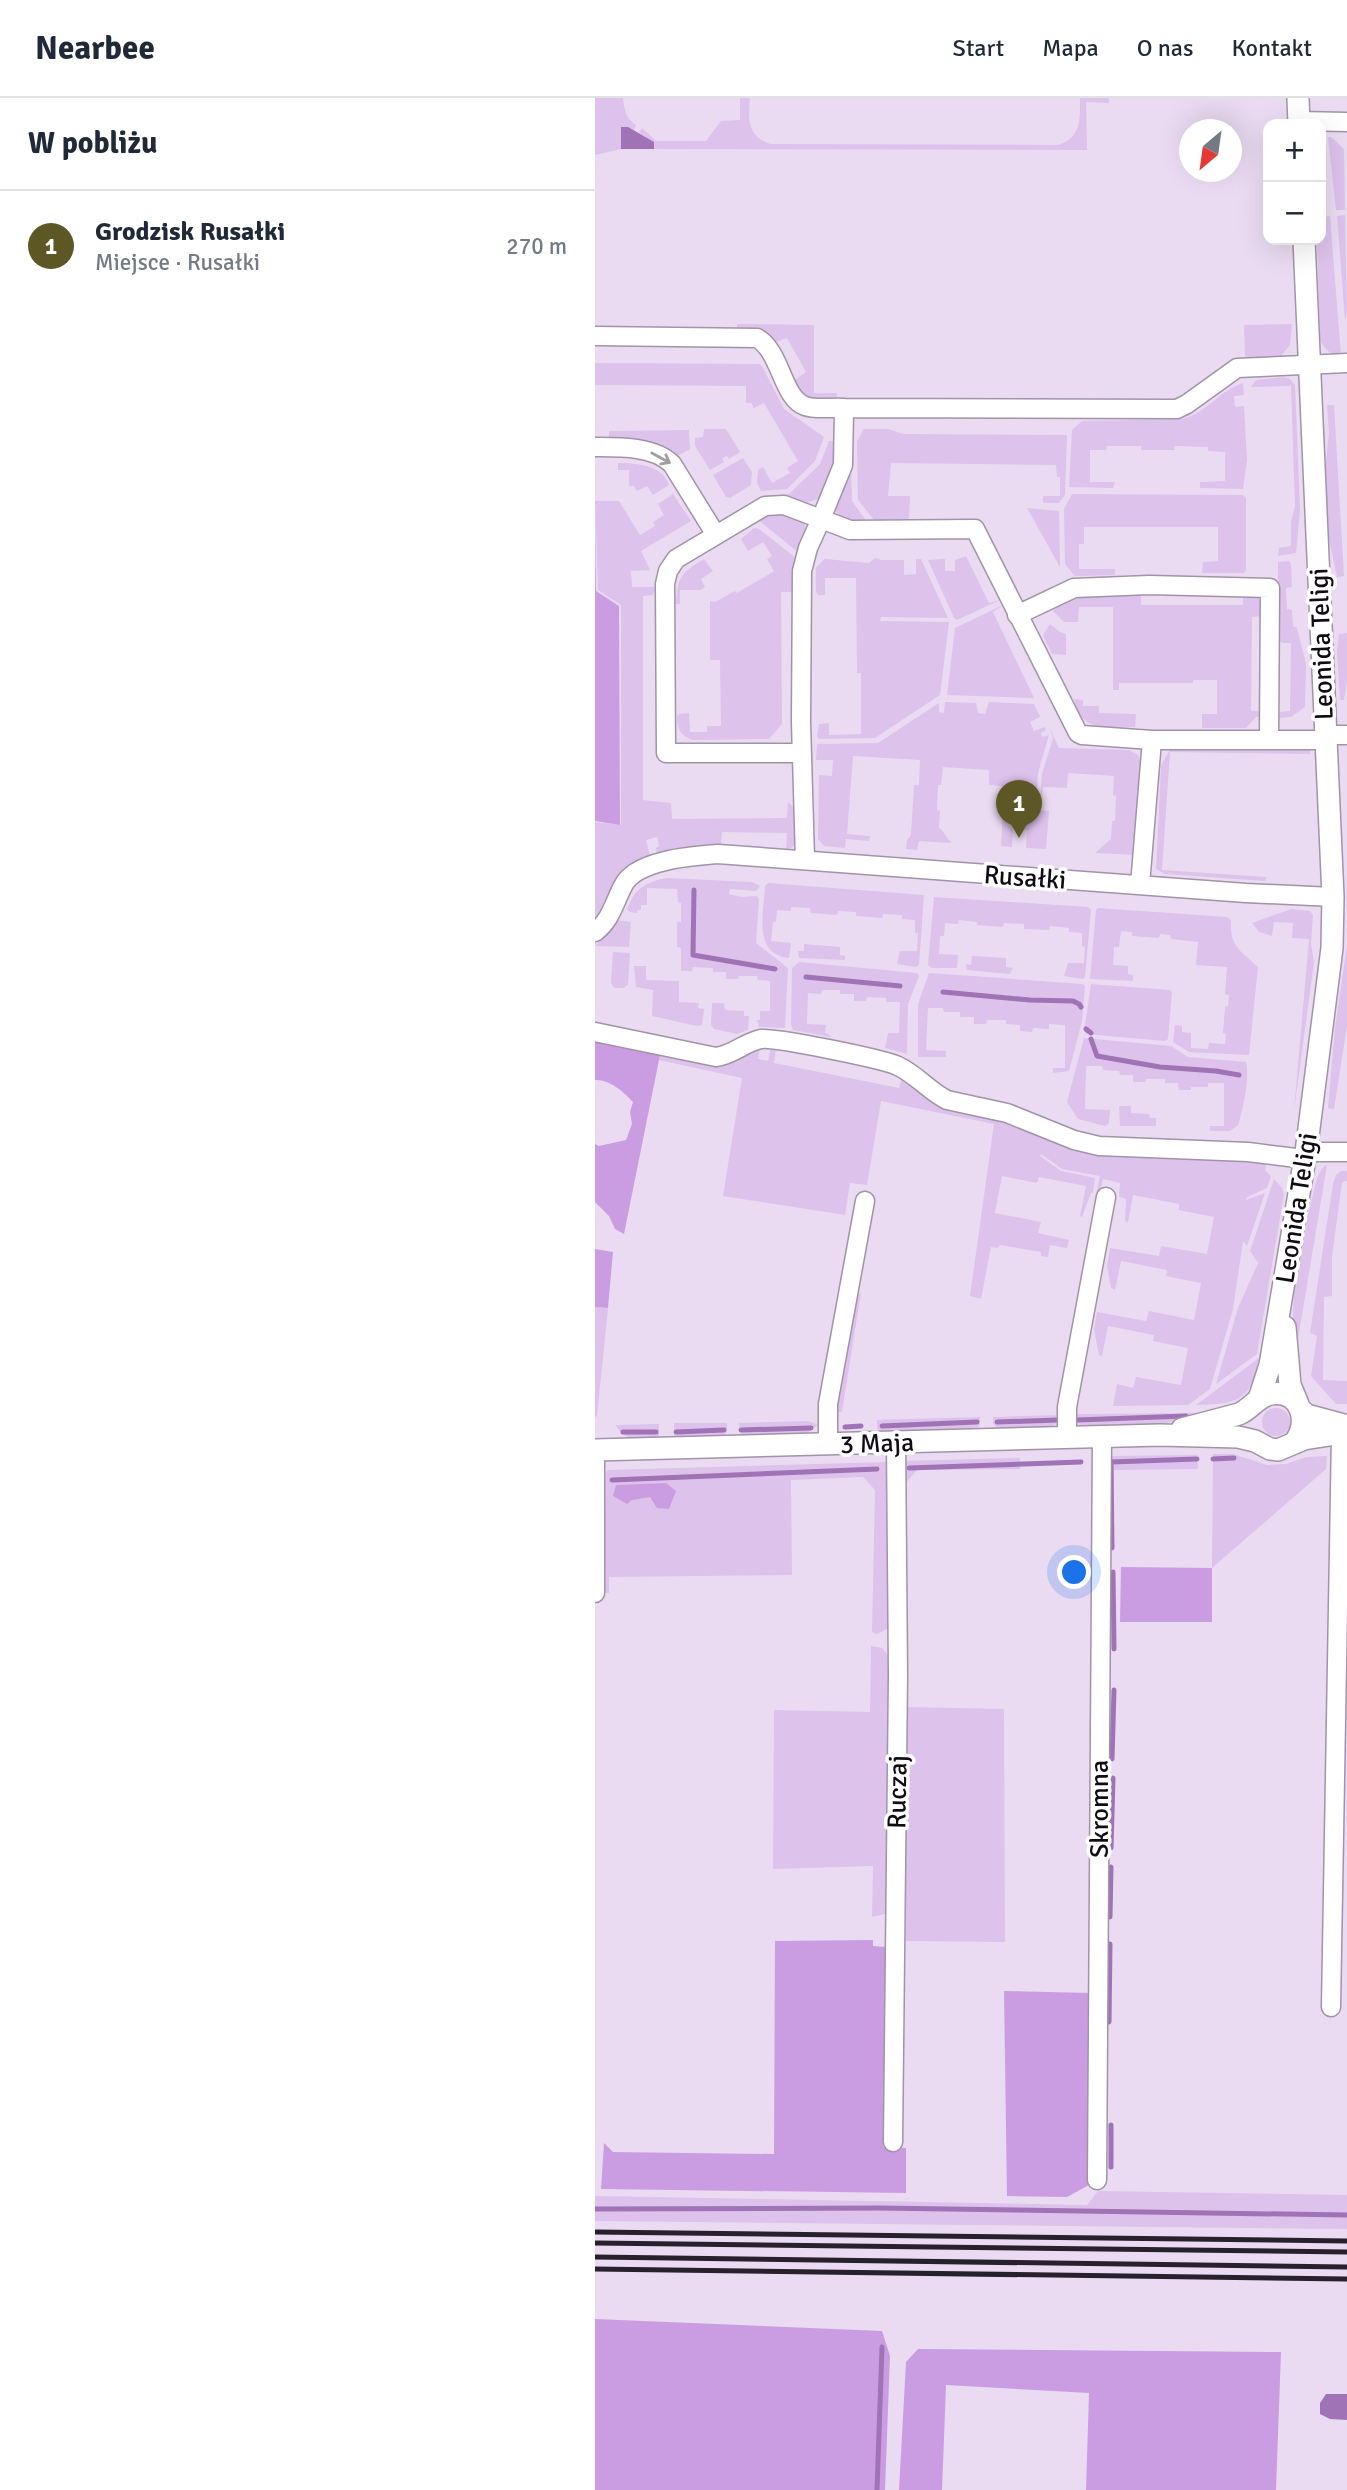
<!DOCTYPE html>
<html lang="pl">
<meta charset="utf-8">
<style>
:root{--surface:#fff;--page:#f6f6f7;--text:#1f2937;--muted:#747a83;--line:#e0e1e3;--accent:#5c5724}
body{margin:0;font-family:Signika,sans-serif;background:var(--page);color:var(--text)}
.controls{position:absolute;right:21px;top:21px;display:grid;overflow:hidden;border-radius:14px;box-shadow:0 7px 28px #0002}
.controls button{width:63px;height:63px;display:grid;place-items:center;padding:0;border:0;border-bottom:2px solid var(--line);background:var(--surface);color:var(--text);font:35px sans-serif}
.compass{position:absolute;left:584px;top:21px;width:63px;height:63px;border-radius:50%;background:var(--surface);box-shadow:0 7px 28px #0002;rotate:209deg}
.you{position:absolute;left:480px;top:1475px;width:24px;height:24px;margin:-18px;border:5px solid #fff;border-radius:50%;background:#1a73e8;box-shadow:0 0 0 10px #1a73e833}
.badge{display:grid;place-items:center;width:46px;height:46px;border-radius:50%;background:var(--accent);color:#fff;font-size:23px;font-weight:700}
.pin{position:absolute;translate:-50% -58px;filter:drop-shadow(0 2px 4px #0008)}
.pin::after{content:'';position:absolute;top:37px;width:24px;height:21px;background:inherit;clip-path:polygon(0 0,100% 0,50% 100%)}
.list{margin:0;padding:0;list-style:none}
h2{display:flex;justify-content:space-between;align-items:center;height:91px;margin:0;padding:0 28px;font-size:30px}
h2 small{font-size:23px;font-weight:400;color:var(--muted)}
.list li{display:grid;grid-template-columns:46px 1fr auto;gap:21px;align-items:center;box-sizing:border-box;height:112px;padding:0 28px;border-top:2px solid var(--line)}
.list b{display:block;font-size:26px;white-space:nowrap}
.list p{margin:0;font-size:23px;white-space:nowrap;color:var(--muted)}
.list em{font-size:23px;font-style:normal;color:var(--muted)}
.map{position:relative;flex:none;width:752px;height:2392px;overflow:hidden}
header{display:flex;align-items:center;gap:42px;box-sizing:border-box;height:98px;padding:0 35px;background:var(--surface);border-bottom:2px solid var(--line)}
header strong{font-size:33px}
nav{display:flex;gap:38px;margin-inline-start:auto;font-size:24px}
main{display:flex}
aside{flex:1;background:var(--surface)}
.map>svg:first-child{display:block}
.green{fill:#ddc2ec}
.forest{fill:#ca9de2}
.water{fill:#9f73b5}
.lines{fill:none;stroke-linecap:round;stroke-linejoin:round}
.stream{stroke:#9f73b5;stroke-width:5}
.minor-casing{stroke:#a193a8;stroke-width:21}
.tertiary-casing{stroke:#a193a8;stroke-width:24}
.minor{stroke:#fff;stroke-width:18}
.tertiary{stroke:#fff;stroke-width:21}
.rail{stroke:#27212b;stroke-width:5}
.oneway{stroke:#a09ea1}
.labels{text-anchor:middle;stroke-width:7;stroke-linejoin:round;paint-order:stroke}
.street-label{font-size:26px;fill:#110c14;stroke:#fff}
</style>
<header>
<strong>Nearbee</strong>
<nav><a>Start</a><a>Mapa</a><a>O nas</a><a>Kontakt</a></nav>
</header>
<main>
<aside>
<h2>W pobliżu<small></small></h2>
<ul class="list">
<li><span class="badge">1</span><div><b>Grodzisk Rusałki</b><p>Miejsce · Rusałki</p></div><em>270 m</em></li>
</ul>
</aside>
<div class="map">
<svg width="752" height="2392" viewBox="0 0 752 2392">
<rect width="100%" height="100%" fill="#eadbf2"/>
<path class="green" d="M0 0H28C29 11 31 21 41 27L39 32 26 29V51L0 57Z
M145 0H155C153 21 152 39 176 46L463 47C487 40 485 20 485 0H514V5L491 4 492 52 59 51V44L44 35 47 30 61 43H111L126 23 145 22Z
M733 39H736L749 51 750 112H741Z
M750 117 752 214 750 222 742 118Z
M735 118 746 258C736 257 728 251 725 241L722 142H726V119Z
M142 226 219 227V295H242V299L238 303C220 301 210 301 199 285L200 282 211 274 192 240 181 244 142 232Z
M697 226 695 247 685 259 655 261 650 258 649 227Z
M0 265 164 266 167 268 189 311 229 339 220 363 192 391 166 393 162 385 163 372 168 369 177 385 195 375 192 370 203 363 169 305 159 310 156 305H151V288L0 287Z
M688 279 695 281 700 287 705 413 701 455 683 458 684 450 696 448V424L700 408 696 288 656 289 661 282Z
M648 285 649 297 639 298 640 309 649 308 652 362 648 391 605 390V384L630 383V354L613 353V349L580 348 579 352H546V348H512L511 352H495V384H520L518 390 474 389 477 332 487 323 588 321C611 315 625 292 648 285Z
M732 307H739L749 478 742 479 732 432 730 373 734 335Z
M109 331H131L145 354 134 361 132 358 127 360 129 364 115 372 100 348V340L108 339Z
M269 331H293L308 336 472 337 470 397 464 405H448V398H465V379H462L461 367 296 365 293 398H315L314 419 313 421 279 422 263 402 262 343Z
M94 332 95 351 81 359 14 342V333Z
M234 343H242L241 361 223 401 211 405 193 399 172 401 170 398 194 396 225 366Z
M148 360 157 374 156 387 135 400 131 399 118 377Z
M23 365C41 365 68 367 74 387L58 397 52 388 42 393 39 388H34V372H23Z
M256 365 257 403 275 428C261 428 247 425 240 411Z
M78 396 96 423 46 453 55 472 36 473 37 489H60L58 497 48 498V702L76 705 77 721 192 720 193 704 201 712 202 740 198 749 191 752 192 735 127 734 126 748 63 760 61 750 64 748 62 739 51 742 56 762 0 828V724L26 727V507L3 492 0 403H24L45 437 60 428 58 424 69 417 63 406Z
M477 396 648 397 651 400V472L649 475H607L608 464 623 463V429H489V446H484V471H520V477L480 478 470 466 469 411Z
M432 410 464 413 465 469Z
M185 413 208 423 211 430 203 454 163 422 171 417Z
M159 430 164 431 202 461 200 494H186L187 626 174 641 98 642C85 638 82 630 82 618L84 616 94 615 95 634H112V628H126L125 562H115V503L120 504 140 493 142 495 179 473 172 461 177 458 168 444 153 453 146 441Z
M371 458 394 505 405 502 362 522 359 520 333 462 350 461V473H360V462Z
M280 460 287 462H309V477L321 476V461H326L353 520 286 519 285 523 354 524 345 597 280 640 224 641 222 638 224 626 234 625V637L266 636V575H262L261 480H230V497H223L221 494V469L230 461 274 465Z
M109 461 118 473 106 481 110 489 105 492H85V506H81C82 479 86 475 109 461Z
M694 463 696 466 697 489 691 490 692 511 697 512 698 528 702 530 711 566 710 609 696 619 683 620 685 614 695 613 696 545H687L683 541V464Z
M648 495 659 496 666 503V518L657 519 656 613H665L669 619H661L651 630H607V616H622V582H598V585H524V592H518V509H484L483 524H469L458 513C480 491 516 497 546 496V507H648Z
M408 507 398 514 439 600 352 597 360 530Z
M455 526 465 534 471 536V557L457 556 448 537Z
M752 535V582L749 602H745L742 553 744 536Z
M479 601 488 602V608H504V615L541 616 540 629C512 629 486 635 479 601Z
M350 604 381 605 383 615 390 616 394 604 439 606 445 619 435 624 439 633 450 629 451 632 446 635 447 639 454 637 443 675 441 708 419 707V689L394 687V672L348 669 346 687H343L342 712 345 713 344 730 346 731 356 745 324 743 322 752 311 751 312 742 316 737 319 687H324L325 662 258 658 252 736 275 738 274 743 251 741 250 750 229 748 223 741 224 677 237 678 238 662H221L222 646 283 645 344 605V614L349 615Z
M453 627 464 650 534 652 543 657 547 666 541 757 500 755 516 741 517 723H520L521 698 518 697 519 678 473 675 472 690 448 689 445 706 447 676 458 640Z
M577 648 715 651V656L575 654 567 772 671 779 670 783 570 776 561 771 566 668Z
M408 710 454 713 451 751 431 750 432 732 418 731 417 749 406 748Z
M72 780 157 784 165 788 161 793 135 791 134 796 147 799 162 798 164 801 161 845 193 870 190 930 164 929 162 922H165V913H175V883L163 882 162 878H144L143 881H131V874H118V870L98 869 97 873H86V850L82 849V824H86V805L83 804 82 791 52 790V807H46V812H42V815L35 814 32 811C40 790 51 784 72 780Z
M173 785 329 797 324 867 321 869 302 866 305 853H322L323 835H320V822L307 821V817L288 816 287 820 261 818V814L243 813 242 817 216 815 215 810 196 809V813L182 812 181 824H178L176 843 196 845 194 860C157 856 169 813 170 788Z
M339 799 493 809 496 812 490 879 488 881 469 878 473 865H489L490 849 487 848V835L474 834V830L455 828 454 832 429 831V826L409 825 408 829 383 827 382 824 364 822 363 826 350 825 349 838H345L344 856 363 857 362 870H337L333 867Z
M503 810 632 819 636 822C634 848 646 853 663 869L654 957 594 954 578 944 580 927 587 928V934L596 935V950L613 951 614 945 630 946 631 936 628 935 630 909 633 908 634 897 630 896 632 869 601 867 603 844 576 841 575 837 565 836 564 840 537 838V834L526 833 524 849H519L518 867 533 868V876L538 877V883L495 881 501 812Z
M696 811 715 813 718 817 716 846 719 864 699 1013 714 841 697 840 698 825 679 824 677 838 664 834 657 825Z
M21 822 36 824 34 849 0 848 16 832Z
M209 846 245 849V857L250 858V862L204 860 203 853H209Z
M752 848V928L739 1011 733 1010 740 930Z
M18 854 35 855 33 887 28 890H19L16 885Z
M377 858 411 860V869L418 870 415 876 372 872 371 866 376 867Z
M204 864 322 875 324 878 313 906 312 956 290 950 293 935H304L305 904H291V900L272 899 271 903H259V896H245V892H227L226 896 213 895 212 926 231 927 230 935 235 937V939L198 932 196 927 197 870Z
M39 868H51V882L84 883V904L104 905 103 910 109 911 107 927 102 928 57 918 58 892 41 889Z
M334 875 488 886 490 888 487 923 474 973 458 975V970H470V927L454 926V931L438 930 437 934 425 933V927L411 926V922H392L391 926H379V919H365V914H349L348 910H333L331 952 351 953V959H323V906Z
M496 886 575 892 577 894 573 941 570 943 491 936 489 933Z
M117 905H129L130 912 149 913V918H154L153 932 142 936 119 931 116 927Z
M0 940 127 967 135 966 165 950 163 961 173 963 176 949 181 950 179 965 304 990 307 979 339 1005 400 1019 432 1029 672 1062 670 1072 676 1078 672 1090 652 1099 651 1102 670 1095 652 1148 648 1143 638 1211 615 1291 593 1307 518 1308 522 1286 538 1290 541 1279 586 1287 593 1250 558 1243 559 1237 513 1228 507 1258 504 1257 499 1232 502 1214 551 1223 554 1213 599 1222 606 1185 571 1178 572 1172 526 1163 520 1192 516 1190 512 1168 515 1150 564 1158 566 1148 612 1156 619 1119 584 1112V1106L538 1097 533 1124 530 1123 531 1101 524 1099 525 1085 508 1081 504 1097 501 1096 505 1078 467 1071 446 1056 445 1058 466 1073 500 1080 498 1095H496L487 1119 485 1118 491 1088 444 1079 442 1085 407 1078 400 1115 446 1124 443 1135 474 1142 472 1150 455 1147 453 1159 446 1158V1154L405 1147 403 1150 396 1149 386 1201 375 1198 399 1026 286 1003 272 1087 255 1085 250 1117 128 1098 147 980 64 962 65 957 0 943Z
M489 940 576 948 593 959 651 964C655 978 648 1013 643 1027L635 1033H615V1028H629V985H613V989H596V992H584L583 985H570V981H551L550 984H538V977H525L524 973 508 972 507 968H491L490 1011 515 1012 514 1025 510 1028 483 1021 472 1004Z
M524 1008H536V1015L554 1016 555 1020H561V1028H525Z
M732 1067 700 1259C694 1208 702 1159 715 1109 719 1095 720 1079 729 1068Z
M746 1073H752V1083L747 1084 737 1159V1198L729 1199 728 1282 752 1283V1306H741L716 1278 722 1238 715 1235 738 1086 741 1077Z
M679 1081 687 1090 689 1096 662 1256 621 1286 643 1210 663 1165 655 1153Z
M266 1194 247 1314H240L257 1203Z
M0 1209 13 1210 2 1318 0 1319Z
M664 1260C657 1304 640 1306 601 1307Z
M667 1324a14 14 0 1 1 28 0a14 14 0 1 1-28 0Z
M610 1315C572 1330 531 1328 491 1328H486L481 1322V1316Z
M463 1317V1324L456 1329 403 1331 398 1326V1319Z
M385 1319V1327L381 1331 286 1334 282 1330V1322Z
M213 1323 223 1327 211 1336 149 1338 145 1334 144 1325Z
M79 1325H132V1334L128 1338 79 1340Z
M64 1326V1340C47 1341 29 1345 21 1327Z
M618 1356H638L672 1367 691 1366 711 1359 732 1358 731 1371 617 1470Z
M602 1357 603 1371 519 1372V1450H513V1362L516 1358Z
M425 1360V1371L322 1372 309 1387 306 1363Z
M294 1364V1530L282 1536 277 1534 280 1392 268 1379 196 1382 197 1477 14 1479V1495H8L11 1374 13 1372Z
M276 1548 287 1550 296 1561 294 1815 277 1819 278 1768 178 1771 179 1612 275 1614Z
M310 1609 409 1611 410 1844 311 1843Z
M503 2093 752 2097V2131L0 2123V2098L492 2107Z"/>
<path class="forest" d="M0 421 1 493 24 508 25 727 0 723Z
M0 944 65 957 29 1136 20 1131 14 1118 0 1104V1046L4 1048 31 1042 37 1026 35 1014 38 1004C29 994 14 981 0 982Z
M0 1151 18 1154 13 1210 0 1209Z
M71 1385 81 1393 74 1411 62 1410 55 1399 37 1402 32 1406 18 1398 21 1387Z
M526 1469 617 1470V1524H525Z
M278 1842V1848L291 1849 288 2049 311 2050V2095L6 2091 9 2045 18 2054 179 2056 180 1843Z
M409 1893 497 1895 494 2087 472 2099 412 2098Z
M0 2221 287 2233 295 2258 290 2392H0Z
M323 2251 686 2254 681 2392H491L494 2295 351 2287 347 2392H304L311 2264Z"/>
<path class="water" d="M26 29H33L59 44V51H26Z
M731 2296H752V2322L735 2321 725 2316V2305Z"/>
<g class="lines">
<path class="stream" d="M99 792 98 857 180 871
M211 879 305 888
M348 894 435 902 478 903 484 906 486 909
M491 931 496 935
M496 941 502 958 565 969 621 973 644 977
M482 1322 591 1318
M402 1324 463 1322
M287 1328 382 1324
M250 1329 266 1328
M146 1332 216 1330
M28 1334H61
M81 1334 129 1332
M618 1361 639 1360
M314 1370 486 1364
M17 1382 282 1371
M517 1450 516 1364 602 1361
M518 1474 519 1551
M517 1661 519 1592
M516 1750 518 1680
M515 1819 516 1769
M514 1924 515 1846
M516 2069V2027
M0 2111 284 2110 752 2117
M282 2392 287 2249"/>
<defs>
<path id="minor" d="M704 23 752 24
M0 238 162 240C186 253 187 300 210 308 221 312 237 309 249 310
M0 349C24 349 59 348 77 366L121 437
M422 517 479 490 554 487 675 490 674 642
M730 637H752
M207 655H71L70 486 73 473 81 461 170 408 189 407 226 421 248 367 249 310 582 311 592 306 642 270 752 265
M210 761 206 624 207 473 213 450 226 421 255 432 380 431 483 635 487 637 557 642H730
M545 787 557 642
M0 834C16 822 19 805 28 788 40 762 97 758 123 756L651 795 738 799
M0 934 121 959C138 957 150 944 166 941 180 939 288 961 303 968 322 977 334 993 352 1002L412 1015 479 1042 504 1048 653 1054 709 1061
M711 1054H752
M472 1340V1309L511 1099
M233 1346V1306L270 1103
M0 1495V1352
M736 1909 746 1336
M298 2044 303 1576 301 1344
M502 2082 507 1339"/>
<path id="tertiary" d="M703 0 704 26
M690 1229 695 1287 703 1306
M664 1301 675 1267 711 1054 737 850 738 799 709 142
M707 1313 712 1317 752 1328
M587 1331 644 1316C656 1311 663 1298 676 1296 706 1291 716 1325 699 1345
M0 1352 565 1337 643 1339 660 1343 675 1351 683 1352 709 1341 752 1334"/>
</defs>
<use href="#minor" class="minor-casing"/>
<use href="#tertiary" class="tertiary-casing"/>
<use href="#minor" class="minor"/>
<use href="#tertiary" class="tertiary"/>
<path class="rail" d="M0 2134 752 2143
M0 2145 752 2154
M0 2159 752 2169
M0 2171 752 2181"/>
</g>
<defs><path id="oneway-shaft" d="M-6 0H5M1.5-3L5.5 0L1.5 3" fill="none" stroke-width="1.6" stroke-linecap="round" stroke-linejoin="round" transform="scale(1.75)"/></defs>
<use class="oneway" href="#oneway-shaft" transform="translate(66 360) rotate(29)"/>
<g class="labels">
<g class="street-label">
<text transform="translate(726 546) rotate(-92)" y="9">Leonida Teligi</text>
<text transform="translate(430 779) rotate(4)" y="9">Rusałki</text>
<text transform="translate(701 1110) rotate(-81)" y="9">Leonida Teligi</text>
<text transform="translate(282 1345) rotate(-2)" y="9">3 Maja</text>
<text transform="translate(302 1694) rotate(-89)" y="9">Ruczaj</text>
<text transform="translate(504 1711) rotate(-90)" y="9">Skromna</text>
</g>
</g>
</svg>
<div class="controls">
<button>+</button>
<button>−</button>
</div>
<svg class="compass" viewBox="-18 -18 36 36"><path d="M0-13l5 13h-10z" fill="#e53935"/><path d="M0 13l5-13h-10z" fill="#747a83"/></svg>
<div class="you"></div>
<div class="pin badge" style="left:424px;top:740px">1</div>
</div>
</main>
